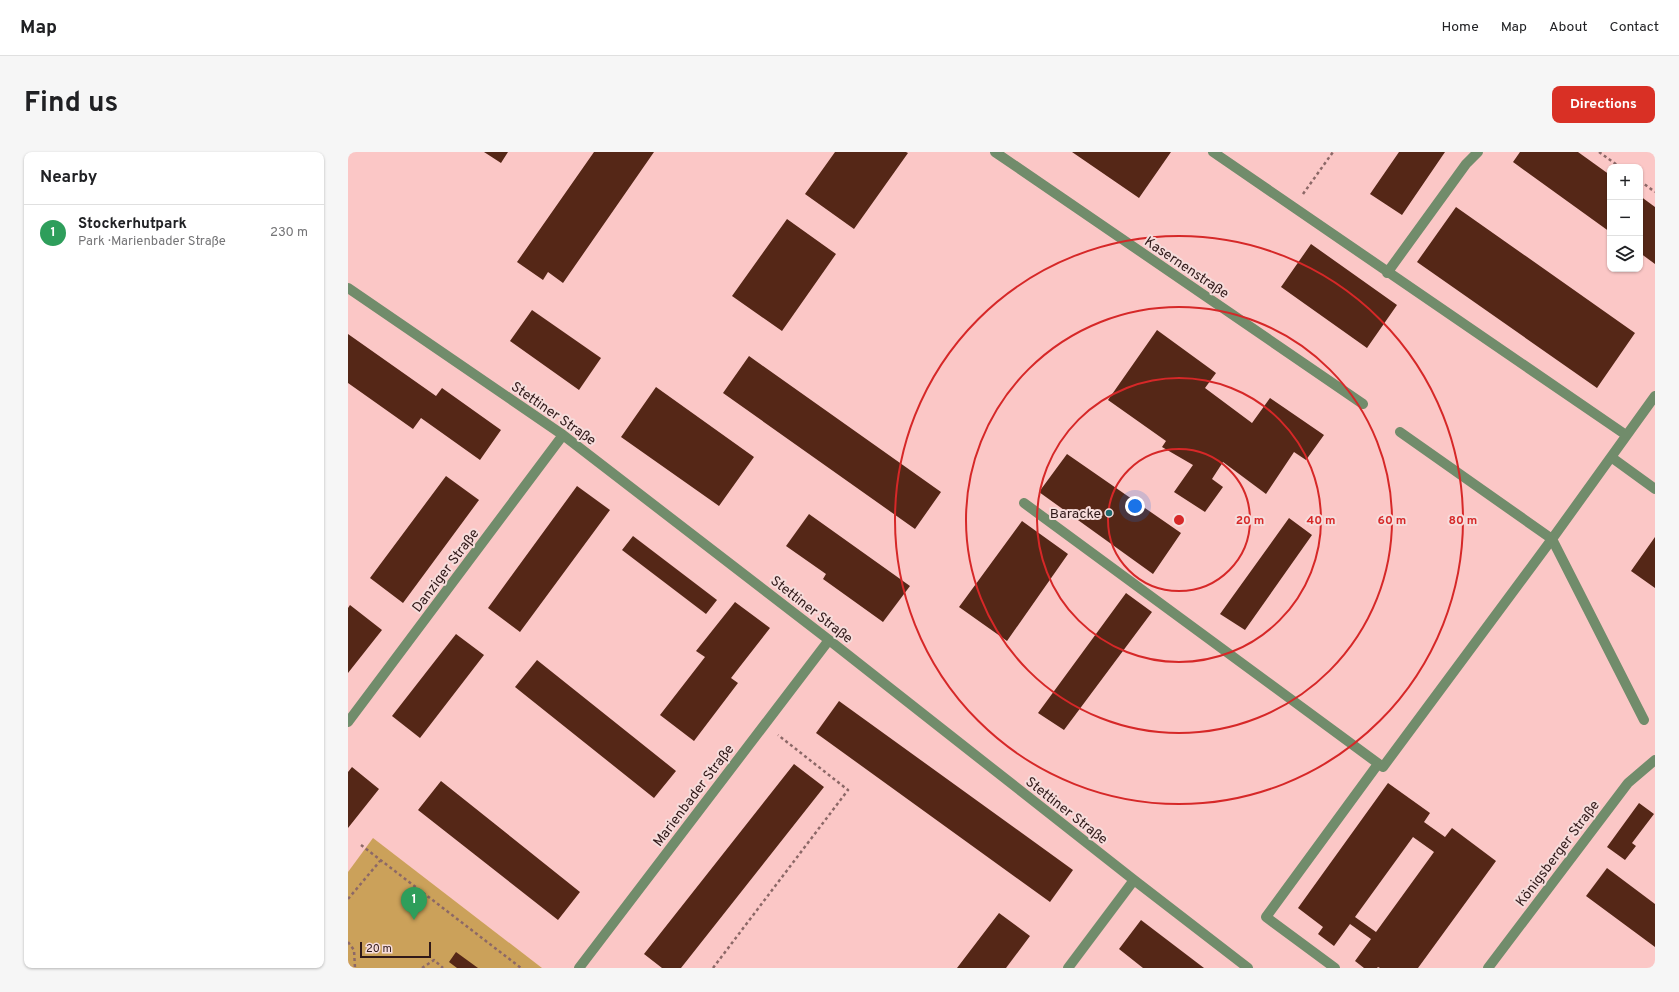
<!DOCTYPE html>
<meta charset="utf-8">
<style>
:root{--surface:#fff;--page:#f6f6f6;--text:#202124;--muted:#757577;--line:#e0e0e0;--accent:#d93025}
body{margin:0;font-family:Overpass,sans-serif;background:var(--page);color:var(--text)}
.controls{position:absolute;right:12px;top:12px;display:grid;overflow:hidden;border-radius:8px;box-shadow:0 1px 3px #0004}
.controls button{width:36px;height:36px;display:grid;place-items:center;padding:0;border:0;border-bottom:1px solid var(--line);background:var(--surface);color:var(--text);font:20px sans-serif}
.scale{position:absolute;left:12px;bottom:10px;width:71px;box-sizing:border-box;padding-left:4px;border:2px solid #301919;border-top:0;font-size:11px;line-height:14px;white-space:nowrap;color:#301919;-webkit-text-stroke:3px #f6dcdb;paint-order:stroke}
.you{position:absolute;left:787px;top:354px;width:14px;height:14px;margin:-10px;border:3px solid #fff;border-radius:50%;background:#1a73e8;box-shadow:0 0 0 6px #1a73e833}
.badge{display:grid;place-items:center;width:26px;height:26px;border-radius:50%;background:var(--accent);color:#fff;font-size:13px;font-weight:700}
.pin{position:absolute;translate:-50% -33px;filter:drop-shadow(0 1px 2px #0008)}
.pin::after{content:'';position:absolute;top:21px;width:14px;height:12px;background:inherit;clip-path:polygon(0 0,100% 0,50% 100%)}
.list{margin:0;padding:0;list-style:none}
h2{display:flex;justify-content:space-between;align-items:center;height:52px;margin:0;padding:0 16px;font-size:17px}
h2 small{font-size:13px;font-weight:400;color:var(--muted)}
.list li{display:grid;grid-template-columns:26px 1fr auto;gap:12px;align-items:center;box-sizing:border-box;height:56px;padding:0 16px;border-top:1px solid var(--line)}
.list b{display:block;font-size:15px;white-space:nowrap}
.list p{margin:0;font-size:13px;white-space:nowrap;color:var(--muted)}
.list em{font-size:13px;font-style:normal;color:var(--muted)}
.icon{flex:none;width:22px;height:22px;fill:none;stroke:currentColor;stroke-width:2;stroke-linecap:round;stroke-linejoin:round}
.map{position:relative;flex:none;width:1307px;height:816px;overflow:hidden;border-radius:8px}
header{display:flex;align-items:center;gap:24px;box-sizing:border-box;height:56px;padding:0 20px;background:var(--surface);border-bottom:1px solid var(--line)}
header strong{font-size:19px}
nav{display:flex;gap:22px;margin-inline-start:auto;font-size:14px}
.intro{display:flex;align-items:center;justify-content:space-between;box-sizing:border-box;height:96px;padding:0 24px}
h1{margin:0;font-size:28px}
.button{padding:10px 18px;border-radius:8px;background:var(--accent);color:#fff;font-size:14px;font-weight:700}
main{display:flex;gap:24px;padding:0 24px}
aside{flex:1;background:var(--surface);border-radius:8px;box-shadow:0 1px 3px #0004}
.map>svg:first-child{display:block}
.green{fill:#cba15a}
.building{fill:#552717;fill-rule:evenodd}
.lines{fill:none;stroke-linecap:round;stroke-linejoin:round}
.path{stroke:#8c6867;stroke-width:2.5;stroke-dasharray:3 3;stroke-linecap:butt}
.minor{stroke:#718c6b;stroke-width:10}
.ring{fill:none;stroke:#d62828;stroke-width:2}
.poi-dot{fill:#1f6b6f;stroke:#f6dcdb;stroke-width:1.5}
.labels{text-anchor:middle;stroke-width:4;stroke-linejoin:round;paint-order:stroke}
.street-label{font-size:14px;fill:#301919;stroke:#f6dcdb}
.poi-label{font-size:14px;fill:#301919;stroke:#f6dcdb;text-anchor:end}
.centre{fill:#d62828;stroke:#f6dcdb;stroke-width:2}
.ring-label{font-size:12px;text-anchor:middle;font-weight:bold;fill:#d62828;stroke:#f6dcdb;stroke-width:4;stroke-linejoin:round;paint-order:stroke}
</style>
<header>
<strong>Map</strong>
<nav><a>Home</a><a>Map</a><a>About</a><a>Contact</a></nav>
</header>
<div class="intro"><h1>Find us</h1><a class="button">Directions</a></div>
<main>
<aside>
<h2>Nearby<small></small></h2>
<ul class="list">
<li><span class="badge" style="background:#2e9e5b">1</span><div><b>Stockerhutpark</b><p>Park · Marienbader Straße</p></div><em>230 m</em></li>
</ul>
</aside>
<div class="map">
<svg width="1307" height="816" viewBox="0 0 1307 816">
<rect width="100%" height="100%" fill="#fbc7c6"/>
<path class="green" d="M25 686 194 816H0V720Z"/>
<path class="building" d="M136 0H160L153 11Z
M246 0H306L215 131 200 120 195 128 169 110Z
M487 0H558L560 1 506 77 457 42Z
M724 0H823L791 46Z
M1051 0H1097L1054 63 1022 42Z
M1172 0H1230L1262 23V80L1165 10Z
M1292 44 1307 55V112L1292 101Z
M1108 55 1287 181 1249 236 1069 110Z
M439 67 488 102 434 179 384 144Z
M963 92 1049 153 1019 196 933 135Z
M184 158 253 206 231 238 162 189Z
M809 178 868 221 857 236 904 271 922 246 976 283 958 308 946 300 918 342 875 310 864 327 875 335 857 360 826 340 845 313 814 295 818 289 760 248Z
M0 182 88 244 94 236 153 278 132 308 73 266 65 277 0 231Z
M401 204 593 340 567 377 375 241Z
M308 235 406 305 371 354 273 285Z
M719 302 833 381 805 422 691 340Z
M98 324 131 348 55 451 22 426Z
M229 334 262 358 172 480 140 456Z
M461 362 562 434 535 470 475 427 478 422 438 394Z
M941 366 964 383 897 478 872 462Z
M674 369 720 402 659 489 611 455Z
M285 384 369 448 358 462 274 398Z
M1307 385V436L1283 419Z
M778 441 804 460 716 578 690 561Z
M387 450 422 476 383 526 390 531 346 589 312 563 357 505 348 499Z
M2 453 34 478 0 521V456Z
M108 482 136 503 72 586 44 564Z
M189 508 328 619 306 646 167 535Z
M491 549 725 718 702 750 468 581Z
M446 612 476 635 333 816H314L296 802Z
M4 615 31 637 0 676V620Z
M93 629 232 740 210 768 70 658Z
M1040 631 1082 661 1076 670 1097 685 1104 676 1148 709 1070 816H1032L1030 815 1029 816H1016L1007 809 1023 787 1002 772 986 794 970 782 975 775 950 756ZM1065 685 1086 700 1028 780 1007 765Z
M1291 651 1306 662 1284 691 1288 694 1277 708 1259 695Z
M1259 716 1307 752V795L1238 744Z
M651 761 682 784 658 816H609Z
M793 768 856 816H795L771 797Z
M108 800 130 816H109L101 810Z"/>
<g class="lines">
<path class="path" d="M1251 0 1272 15
M1292 29 1307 40
M955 42 985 0
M13 693 173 816
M0 747 32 709
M0 790 6 798 7 816
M74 816 86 808 95 816
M365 816 500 638 430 583"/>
<path class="minor" d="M647 0 1015 252
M865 0 1278 283
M1039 121 1118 12 1130 0
M0 136 215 283 481 488 786 728 900 816
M1052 280 1204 387 1296 568
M1263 305 1307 337
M676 351 1035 615 1204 387 1307 244
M0 570 215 283
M231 816 481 488
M720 816 786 728
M987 816 918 765 1030 612
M1140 816 1280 631 1307 608"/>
</g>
<g class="ring">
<circle cx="831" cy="368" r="71"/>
<circle cx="831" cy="368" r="142"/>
<circle cx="831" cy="368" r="213"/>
<circle cx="831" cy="368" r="284"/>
</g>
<circle class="poi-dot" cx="761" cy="361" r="4"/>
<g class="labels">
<g class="street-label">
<text transform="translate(839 115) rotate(34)" y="5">Kasernenstraße</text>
<text transform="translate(206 261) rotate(35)" y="5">Stettiner Straße</text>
<text transform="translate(97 418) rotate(-53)" y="5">Danziger Straße</text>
<text transform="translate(464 457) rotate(38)" y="5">Stettiner Straße</text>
<text transform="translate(345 643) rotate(-53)" y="5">Marienbader Straße</text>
<text transform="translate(719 658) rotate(38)" y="5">Stettiner Straße</text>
<text transform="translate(1209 701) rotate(-53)" y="5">Königsberger Straße</text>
</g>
<g class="poi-label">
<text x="753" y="366">Baracke</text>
</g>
</g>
<circle cx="831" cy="368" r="6" class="centre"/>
<g class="ring-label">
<text x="902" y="372">20 m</text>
<text x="973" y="372">40 m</text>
<text x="1044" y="372">60 m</text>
<text x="1115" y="372">80 m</text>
</g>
</svg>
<div class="controls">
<button>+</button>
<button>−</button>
<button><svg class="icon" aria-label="layers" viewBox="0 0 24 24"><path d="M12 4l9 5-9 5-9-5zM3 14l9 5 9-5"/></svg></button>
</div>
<div class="scale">20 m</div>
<div class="you"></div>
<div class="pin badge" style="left:66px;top:768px;background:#2e9e5b">1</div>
</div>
</main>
